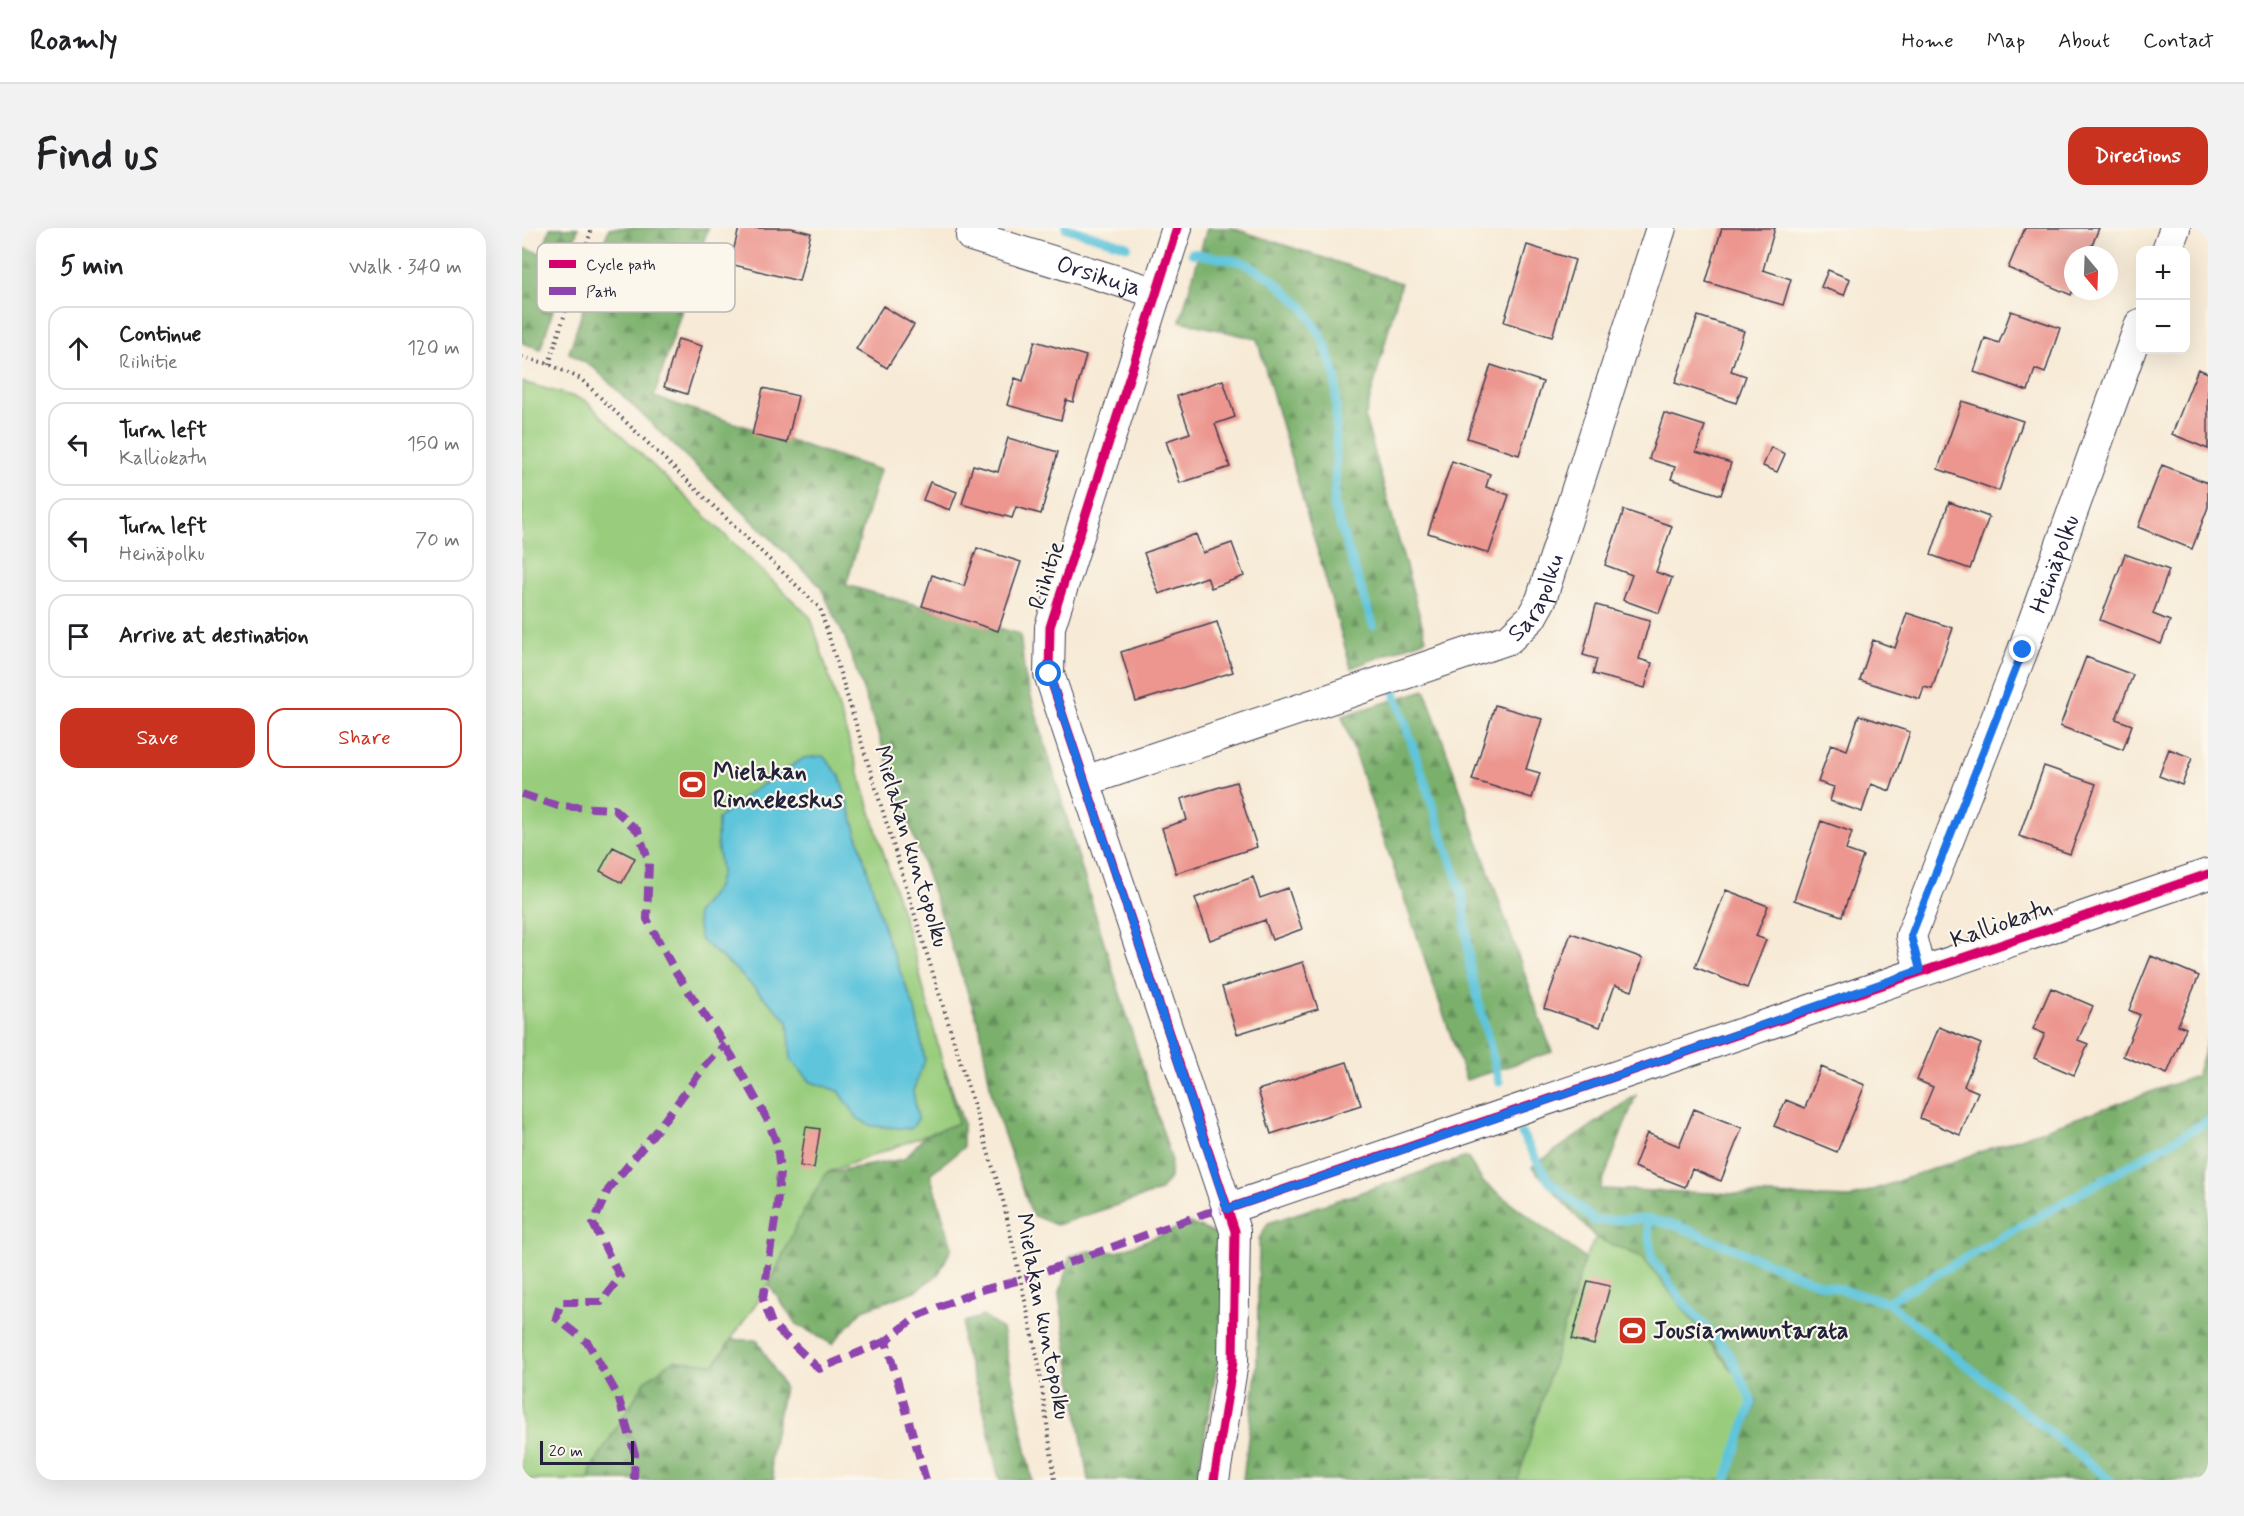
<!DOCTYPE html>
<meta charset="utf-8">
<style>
:root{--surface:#fff;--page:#f2f2f2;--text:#202124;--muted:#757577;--line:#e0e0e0;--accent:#c8321e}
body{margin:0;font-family:Mynerve,sans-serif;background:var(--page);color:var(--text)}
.controls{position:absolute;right:18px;top:18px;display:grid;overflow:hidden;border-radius:12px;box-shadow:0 6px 24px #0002}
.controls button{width:54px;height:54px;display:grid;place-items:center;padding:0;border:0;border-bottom:2px solid var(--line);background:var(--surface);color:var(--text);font:30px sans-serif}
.compass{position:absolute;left:1542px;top:18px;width:54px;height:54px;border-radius:50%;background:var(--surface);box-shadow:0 6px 24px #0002;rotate:161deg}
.scale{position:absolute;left:18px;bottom:15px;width:94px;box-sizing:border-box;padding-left:6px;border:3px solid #22223b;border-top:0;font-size:16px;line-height:21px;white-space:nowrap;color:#22223b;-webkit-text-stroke:4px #fbf7ec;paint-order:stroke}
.stop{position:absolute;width:18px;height:18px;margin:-14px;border:4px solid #1a73e8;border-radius:50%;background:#fff}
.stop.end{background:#1a73e8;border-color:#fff;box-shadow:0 2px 6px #0008}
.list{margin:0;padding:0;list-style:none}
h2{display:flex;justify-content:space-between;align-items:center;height:78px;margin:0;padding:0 24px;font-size:26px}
h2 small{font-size:20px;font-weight:400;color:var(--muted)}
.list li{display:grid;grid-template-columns:39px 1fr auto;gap:18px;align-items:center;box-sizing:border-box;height:84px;margin:0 12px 12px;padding:0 12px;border:2px solid var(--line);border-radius:18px}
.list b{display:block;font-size:22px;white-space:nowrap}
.list p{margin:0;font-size:20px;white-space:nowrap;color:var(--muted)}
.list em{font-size:20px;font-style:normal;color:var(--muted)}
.actions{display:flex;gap:12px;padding:18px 24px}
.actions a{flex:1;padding:14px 0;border:2px solid var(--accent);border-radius:18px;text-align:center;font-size:21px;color:var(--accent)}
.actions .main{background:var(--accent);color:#fff}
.icon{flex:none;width:33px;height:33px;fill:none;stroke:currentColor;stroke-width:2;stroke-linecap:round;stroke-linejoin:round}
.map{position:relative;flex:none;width:1686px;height:1252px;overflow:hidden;border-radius:18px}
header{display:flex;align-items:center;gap:36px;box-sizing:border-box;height:84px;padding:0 30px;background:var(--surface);border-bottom:2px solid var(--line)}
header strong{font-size:28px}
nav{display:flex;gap:33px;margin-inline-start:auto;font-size:21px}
.intro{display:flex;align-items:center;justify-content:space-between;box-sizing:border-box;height:144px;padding:0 36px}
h1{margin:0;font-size:42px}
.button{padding:15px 27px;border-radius:18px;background:var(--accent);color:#fff;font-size:21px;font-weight:700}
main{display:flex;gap:36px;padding:0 36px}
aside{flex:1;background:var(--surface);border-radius:18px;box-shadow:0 6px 24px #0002}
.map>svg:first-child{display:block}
.forest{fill:url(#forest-firs);stroke:#4e6954;stroke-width:1.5}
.garden{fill:#99cd7d;stroke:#5e785c;stroke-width:1.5}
.water{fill:#5ec5db;stroke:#40748b;stroke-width:1.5}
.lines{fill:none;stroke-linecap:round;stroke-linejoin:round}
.stream{stroke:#5ec5db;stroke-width:9}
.building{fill:#ec968f}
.minor-casing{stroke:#424052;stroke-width:32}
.path{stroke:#424052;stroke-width:4;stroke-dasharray:1.5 4.5;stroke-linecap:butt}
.minor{stroke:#fff;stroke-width:30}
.quiet{stroke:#8e44ad;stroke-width:8;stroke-dasharray:15 8;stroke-linecap:butt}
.cycleway-casing{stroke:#fbf7ec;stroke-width:13}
.cycleway{stroke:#d6006c;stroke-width:9}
.route{stroke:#1a73e8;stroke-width:8}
.labels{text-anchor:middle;stroke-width:4.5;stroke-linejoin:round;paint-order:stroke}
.street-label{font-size:24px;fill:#22223b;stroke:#fbf7ec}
.poi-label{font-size:24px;font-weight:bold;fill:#22223b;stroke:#fbf7ec;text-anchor:start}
.key{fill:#fbf7ec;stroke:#bab7b7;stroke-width:1.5}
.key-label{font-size:16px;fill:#22223b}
</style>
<header>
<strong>Roamly</strong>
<nav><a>Home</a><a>Map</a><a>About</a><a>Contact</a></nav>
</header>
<div class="intro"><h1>Find us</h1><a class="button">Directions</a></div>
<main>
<aside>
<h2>5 min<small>Walk · 340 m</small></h2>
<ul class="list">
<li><svg class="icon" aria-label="ahead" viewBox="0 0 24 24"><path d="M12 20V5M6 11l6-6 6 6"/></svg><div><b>Continue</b><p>Riihitie</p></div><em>120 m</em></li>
<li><svg class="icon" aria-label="left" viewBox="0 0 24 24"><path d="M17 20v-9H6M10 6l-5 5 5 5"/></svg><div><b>Turn left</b><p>Kalliokatu</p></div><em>150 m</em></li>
<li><svg class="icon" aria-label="left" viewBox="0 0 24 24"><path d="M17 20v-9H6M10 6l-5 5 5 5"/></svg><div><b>Turn left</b><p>Heinäpolku</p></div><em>70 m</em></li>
<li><svg class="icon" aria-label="arrive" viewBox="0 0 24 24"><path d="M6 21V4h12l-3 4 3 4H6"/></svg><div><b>Arrive at destination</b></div></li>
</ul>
<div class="actions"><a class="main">Save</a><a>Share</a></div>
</aside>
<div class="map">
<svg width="1686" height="1252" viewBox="0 0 1686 1252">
<defs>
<pattern id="forest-firs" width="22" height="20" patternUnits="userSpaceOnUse" patternTransform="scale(1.5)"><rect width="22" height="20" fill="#7ab06c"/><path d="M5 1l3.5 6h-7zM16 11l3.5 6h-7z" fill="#648f5a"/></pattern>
</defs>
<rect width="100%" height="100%" fill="#fbf7ec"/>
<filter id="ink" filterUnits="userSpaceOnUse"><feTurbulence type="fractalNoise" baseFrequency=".0167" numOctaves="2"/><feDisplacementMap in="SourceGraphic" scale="12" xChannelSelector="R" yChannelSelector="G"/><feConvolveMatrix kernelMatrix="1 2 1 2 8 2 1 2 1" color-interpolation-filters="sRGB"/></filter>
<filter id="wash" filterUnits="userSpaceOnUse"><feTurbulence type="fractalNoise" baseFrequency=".008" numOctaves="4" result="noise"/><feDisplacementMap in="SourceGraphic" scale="24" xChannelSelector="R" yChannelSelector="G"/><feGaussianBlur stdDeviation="1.35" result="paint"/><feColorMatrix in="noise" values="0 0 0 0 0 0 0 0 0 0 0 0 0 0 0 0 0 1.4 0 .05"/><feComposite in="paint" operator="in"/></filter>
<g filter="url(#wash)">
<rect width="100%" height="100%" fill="#f7ead6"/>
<path class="forest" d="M28 0H56L19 121 0 115V20L20 25Z
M87 0H186L132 169 358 242 324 357 498 406 503 448 572 682 649 930 648 950 638 963 534 997 510 987 471 875 458 800 323 410 298 358 72 140 47 125Z
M685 0H710L879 55 843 190 904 411 829 440 735 111 658 93Z
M903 462 1030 824 944 852 820 488Z
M1686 811V1252H1206L1235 1173 1120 1029 1074 1010 1010 939 1114 867 1078 961 1328 970 1674 848Z
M423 841 441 894V920L408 946 430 1019 416 1047 393 1063 341 1082 310 1116 274 1096 247 1057 277 991 304 945 382 931 402 909V854Z
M945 929 961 954 1063 1030 996 1252H721L735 1136 737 1011 746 995Z
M668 995 703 1010V1091L675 1252H566L537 1068 548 1028 566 1023 595 1024Z
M461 1088 480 1101 510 1252H478L475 1243 463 1187 440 1114 442 1094Z
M210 1112H235L262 1159 248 1231 252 1252H67L69 1241 123 1153 152 1132 192 1136Z"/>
<path class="garden" d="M0 154 63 172 289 390 392 724 436 895 304 945 277 991 247 1057 192 1136 152 1132 123 1153 69 1241 67 1252H0Z
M1074 1010 1120 1029 1235 1174 1206 1252H996L1063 1030Z"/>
<path class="water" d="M301 528 318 548 365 710 393 781 403 832 391 863 396 891 389 901 350 898 336 891 317 863 289 854 269 832 266 793 212 740 178 711 174 686 195 659 199 644 195 614 196 591 224 567 282 530Z"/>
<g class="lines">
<path class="stream" d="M544 0 605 18
M670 25 720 34 749 50 782 80 802 114 814 150V235L812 278 851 397
M873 465 941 669 948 740 977 854
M1000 906 1026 952 1073 993 1125 991 1156 998 1295 1055 1365 1074 1686 893
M1125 991 1130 1030 1158 1070 1207 1125 1230 1174 1204 1252
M1365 1074 1588 1252"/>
</g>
<g id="blocks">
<path class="building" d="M217 0H269L289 5 277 53 208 36Z
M1200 0H1253L1241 42 1269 51 1261 77 1184 54Z
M1503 0H1577L1566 27H1551V62L1549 67 1486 40Z
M1005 17 1053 32 1030 109 982 94Z
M1306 42 1328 51 1322 67 1299 59Z
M361 78 392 97 365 140 334 121Z
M1489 83 1538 100 1523 145 1513 141 1506 163 1452 144 1463 110 1477 115Z
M1176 88 1222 103 1209 143 1224 148 1214 175 1153 155Z
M156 111 180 118 165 166 142 159Z
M513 113 564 128 551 174 544 172 539 192 485 177 493 150 501 153Z
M969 137 1021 154 997 227 945 210Z
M1676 141 1686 145V221L1650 206Z
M701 152 713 189 693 196 708 239 658 255 644 213 668 205 655 168Z
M241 160 276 168 265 215 230 207Z
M1440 173 1501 193 1477 263 1416 241Z
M1142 185 1183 198 1174 224 1209 235 1199 267 1149 251 1153 239 1127 231Z
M486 210 536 224 519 286 494 279 490 290 440 276 451 237 476 244Z
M1249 219 1263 226 1255 244 1241 238Z
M930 233 968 246 964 259 987 267 967 325 906 305Z
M1640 237 1686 255V279L1670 321 1616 299Z
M408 254 435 264 428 282 401 272Z
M1427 274 1467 289 1448 341 1409 327Z
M1102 282 1150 298 1134 344 1150 350 1137 385 1101 372 1110 347 1083 337Z
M674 306 681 325 710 315 722 348 689 360 685 349 637 366 622 325Z
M455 320 499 334 476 403 400 378 410 347 442 358Z
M1603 326 1647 342 1631 386 1648 393 1639 416 1578 392Z
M1074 377 1128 392 1117 431 1130 435 1123 460 1071 446 1075 431 1061 427Z
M1385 385 1431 400 1410 461 1402 459 1398 471 1338 452 1351 412 1373 420Z
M695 394 711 444 614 474 599 424Z
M1564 429 1611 447 1594 491 1610 497 1601 522 1538 498Z
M973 477 1020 491 1004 541 1018 545 1010 570 950 552Z
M1337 487 1388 504 1368 563 1349 556 1340 584 1308 573 1312 559 1296 554 1309 516 1325 522Z
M1647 521 1670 530 1660 557 1637 548Z
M1522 538 1574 556 1548 626 1497 608Z
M714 554 735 619 654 645 640 600 665 592 659 571Z
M1299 593 1330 604 1324 622 1341 628 1320 688 1272 672Z
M91 619 113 630 100 655 78 643Z
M731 649 738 670 766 660 780 701 750 712 743 692 688 712 673 670Z
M1204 662 1246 678 1234 708 1244 712 1225 760 1173 739Z
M1049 705 1121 730 1110 763 1093 757 1078 799 1022 780Z
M1629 728 1677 748 1656 797 1664 800 1645 846 1601 828 1618 787 1607 782Z
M781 734 796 781 715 806 700 759Z
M1529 760 1571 778 1556 812 1566 816 1552 847 1512 830 1523 806 1511 801Z
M1417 799 1459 816 1442 858 1456 864 1438 907 1398 890 1411 859 1395 852Z
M825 834 839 877 749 906 736 862Z
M1299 839 1343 857 1315 924 1252 898 1264 872 1283 880Z
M1172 881 1220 900 1199 953 1170 941 1163 959 1112 939 1125 905 1157 918Z
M284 899 298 901 292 940 278 938Z
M1066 1053 1088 1058 1072 1117 1050 1111Z"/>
</g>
</g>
<g filter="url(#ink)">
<use href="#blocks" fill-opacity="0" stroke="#424052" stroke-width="1.5"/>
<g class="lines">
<defs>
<g id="minor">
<path d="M655 0 528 399 527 446 713 1003 711 1134 692 1252"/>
<path id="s1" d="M449 8 635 65"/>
<path d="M1645 22 1653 0"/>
<path id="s2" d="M563 553 987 411 1009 390 1019 372 1139 0"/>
<path id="s3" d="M1398 743 1389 708 1501 422 1618 96"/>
<path d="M705 981C1033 871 1358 756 1686 646"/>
</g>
</defs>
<use href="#minor" class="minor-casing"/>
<path class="path" d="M0 129 27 136 59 151 298 380 481 972 516 1132 533 1252
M27 136 70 0"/>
<use href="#minor" class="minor"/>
<path class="quiet" d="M0 566 36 578 92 581 116 603 127 634 125 691 153 743 210 828 245 891 255 916 258 944 255 979 241 1071 250 1096 297 1141 364 1113
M112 1252 113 1226 96 1168 66 1115 34 1090 39 1074H79L98 1049 71 996 86 962 138 898 183 838 203 816
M404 1252 364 1113 395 1088 456 1063 499 1052 684 985 705 981"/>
<defs>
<path id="cycleway" d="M655 0 528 399 527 446 713 1003 711 1134 692 1252
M705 981C1033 871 1358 756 1686 646"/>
</defs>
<use href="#cycleway" class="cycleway-casing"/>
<use href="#cycleway" class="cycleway"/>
</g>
</g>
<g class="lines" filter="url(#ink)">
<path class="route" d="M527 446 705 981 951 898 1398 742 1389 708 1501 422"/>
</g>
<defs>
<symbol id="stadium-square" viewBox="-11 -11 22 22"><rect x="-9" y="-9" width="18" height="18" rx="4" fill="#c8321e" stroke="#fbf7ec"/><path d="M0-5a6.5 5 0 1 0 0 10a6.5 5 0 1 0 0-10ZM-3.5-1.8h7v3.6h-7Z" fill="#fff"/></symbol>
</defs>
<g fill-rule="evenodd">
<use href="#stadium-square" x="154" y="540" width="33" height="33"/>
<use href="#stadium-square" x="1094" y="1086" width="33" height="33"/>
</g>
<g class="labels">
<g class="street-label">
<text dy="8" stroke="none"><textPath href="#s1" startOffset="134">Orsikuja</textPath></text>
<text dy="8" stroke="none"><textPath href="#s3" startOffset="435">Heinäpolku</textPath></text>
<text transform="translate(524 347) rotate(-72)" y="8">Riihitie</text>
<text dy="8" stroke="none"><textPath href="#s2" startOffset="498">Sarapolku</textPath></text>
<text transform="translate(390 618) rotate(73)" y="8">Mielakan kuntopolku</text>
<text transform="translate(1479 695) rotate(-19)" y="8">Kalliokatu</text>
<text transform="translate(522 1088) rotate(79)" y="8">Mielakan kuntopolku</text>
</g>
<g class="poi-label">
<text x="191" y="551">Mielakan<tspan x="191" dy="28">Rinnekeskus</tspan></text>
<text x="1131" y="1110">Jousiammuntarata</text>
</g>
</g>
<rect x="15" y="15" width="198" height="69" rx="9" class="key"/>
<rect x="27" y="32" width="27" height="8" fill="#d6006c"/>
<rect x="27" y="59" width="27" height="8" fill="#8e44ad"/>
<g class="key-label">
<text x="64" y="42">Cycle path</text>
<text x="64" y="69">Path</text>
</g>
</svg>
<div class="controls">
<button>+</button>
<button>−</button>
</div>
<svg class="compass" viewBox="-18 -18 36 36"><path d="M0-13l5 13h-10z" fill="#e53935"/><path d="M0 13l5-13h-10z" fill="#757577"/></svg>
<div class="scale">20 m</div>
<div class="stop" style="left:527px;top:446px"></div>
<div class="stop end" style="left:1501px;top:422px"></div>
</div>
</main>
